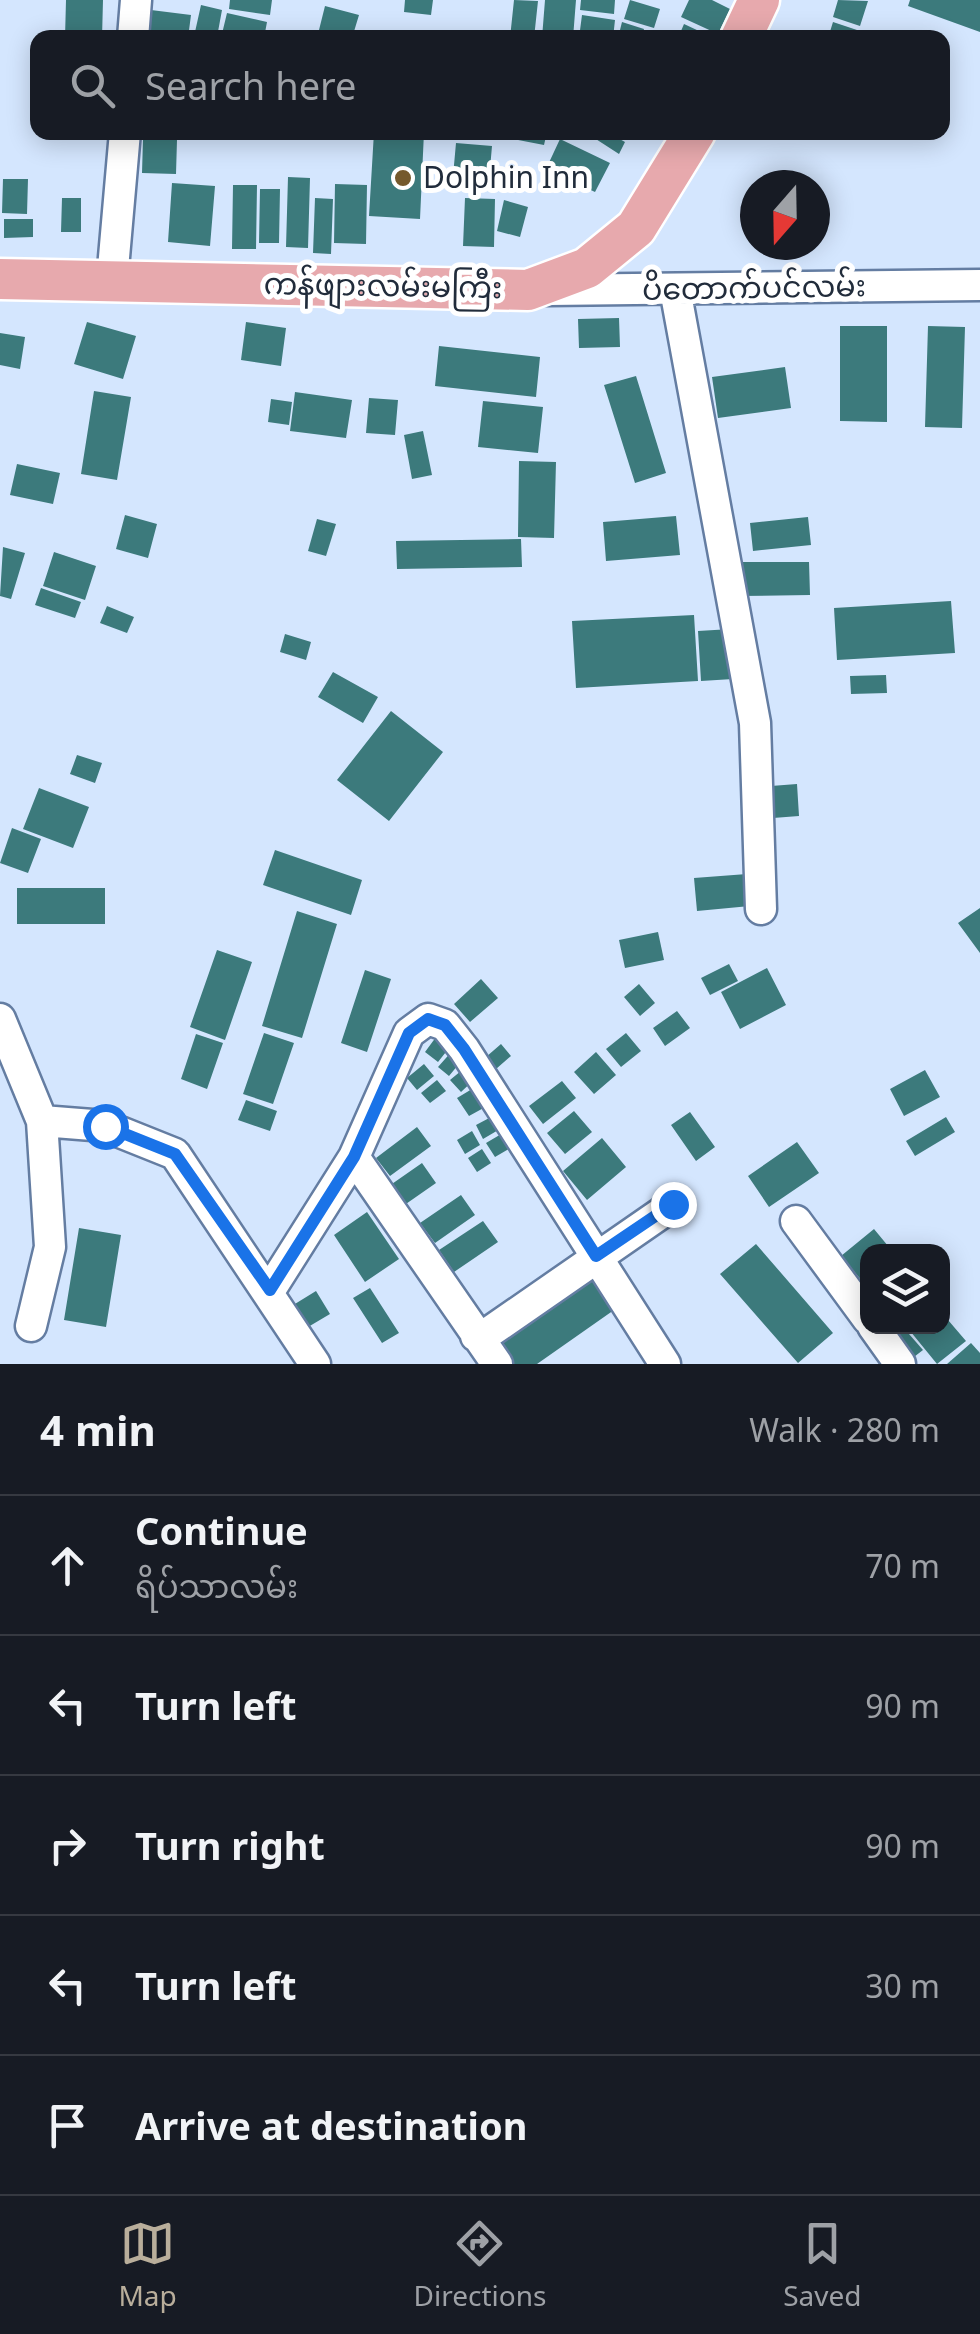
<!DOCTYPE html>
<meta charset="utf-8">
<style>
:root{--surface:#171b24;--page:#242831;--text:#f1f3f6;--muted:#9ea1a6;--line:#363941;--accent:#b9ae9b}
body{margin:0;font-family:"Noto Sans","Noto Sans Myanmar",sans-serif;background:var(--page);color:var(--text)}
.controls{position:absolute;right:30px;bottom:30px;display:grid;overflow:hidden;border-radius:20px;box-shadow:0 5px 25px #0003}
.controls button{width:90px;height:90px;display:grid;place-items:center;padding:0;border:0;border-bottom:2px solid var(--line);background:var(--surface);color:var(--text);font:50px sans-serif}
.compass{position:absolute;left:740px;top:170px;width:90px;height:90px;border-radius:50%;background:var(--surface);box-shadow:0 5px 25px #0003;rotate:200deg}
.stop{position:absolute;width:30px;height:30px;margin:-22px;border:8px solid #1a73e8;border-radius:50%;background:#fff}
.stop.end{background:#1a73e8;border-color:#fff;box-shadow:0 2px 10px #0008}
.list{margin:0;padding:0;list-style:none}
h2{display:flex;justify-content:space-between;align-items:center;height:130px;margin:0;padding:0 40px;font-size:42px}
h2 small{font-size:32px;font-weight:400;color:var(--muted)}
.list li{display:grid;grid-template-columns:65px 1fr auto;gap:30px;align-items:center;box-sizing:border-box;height:140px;padding:0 40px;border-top:2px solid var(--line)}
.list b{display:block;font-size:38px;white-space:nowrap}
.list p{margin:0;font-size:32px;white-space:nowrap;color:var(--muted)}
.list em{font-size:32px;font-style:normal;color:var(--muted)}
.icon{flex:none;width:55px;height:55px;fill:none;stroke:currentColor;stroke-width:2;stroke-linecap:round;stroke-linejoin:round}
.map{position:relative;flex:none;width:980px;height:1364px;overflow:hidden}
.search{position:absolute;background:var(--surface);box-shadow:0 5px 25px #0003;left:30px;right:30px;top:30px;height:110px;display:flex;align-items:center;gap:25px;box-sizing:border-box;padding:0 35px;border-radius:20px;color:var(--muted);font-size:38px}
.sheet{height:830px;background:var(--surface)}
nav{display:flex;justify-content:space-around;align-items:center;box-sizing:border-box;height:140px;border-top:2px solid var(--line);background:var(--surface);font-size:28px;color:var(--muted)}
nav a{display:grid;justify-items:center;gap:5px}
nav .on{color:var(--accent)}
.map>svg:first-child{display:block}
.building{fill:#3c7a7c}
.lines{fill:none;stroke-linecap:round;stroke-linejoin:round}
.minor-casing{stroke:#647da2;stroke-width:35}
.major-casing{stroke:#fff;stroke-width:45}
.minor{stroke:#fff;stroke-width:30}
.major{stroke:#e7a9ad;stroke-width:40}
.route{stroke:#1a73e8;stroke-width:12}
.poi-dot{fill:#75592c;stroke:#fff;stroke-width:4}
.labels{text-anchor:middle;stroke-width:10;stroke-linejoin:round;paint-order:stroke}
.poi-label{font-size:30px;fill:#212c3b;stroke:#fff;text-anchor:start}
.street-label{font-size:30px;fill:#212c3b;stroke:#fff}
</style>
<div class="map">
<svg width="980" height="1364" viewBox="0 0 980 1364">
<rect width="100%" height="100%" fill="#d4e6fe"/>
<path class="building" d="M66 0H103L102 38H65Z
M230 0H272L270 15 229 9Z
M405 0H433L431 15 404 12Z
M514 0 538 1 534 38H510Z
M545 0H576L573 38H542Z
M581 0H615L614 14 580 10Z
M630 0 660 9 654 28 624 19Z
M689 0H712L730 9 718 34 681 17Z
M838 0 868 1 860 26 833 17Z
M910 0H980V32L908 6Z
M201 5 222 10 217 37 195 32Z
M325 6 359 15 352 38H317Z
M151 10 191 15 188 38H148Z
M227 13 267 22 264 38H221Z
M582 15 615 20 613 38H579Z
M622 22 644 29 642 38H618Z
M833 22 878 37V38H828Z
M684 24 714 38H678Z
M374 132H424L420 219 369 216Z
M514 132H547L544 145 513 139Z
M585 132H607L625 142 619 154Z
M143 139 177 140 176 174 142 173Z
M560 139 610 163 595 192 546 169Z
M456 143 492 146 489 180 453 176Z
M288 177 310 178 308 248 286 247Z
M3 179H28L27 214 2 213Z
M172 183 215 186 210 246 168 242Z
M335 184 367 185 366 244 334 243Z
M233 185H257L256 249H232Z
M260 189H280L279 243H259Z
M62 198H81V232H61Z
M315 198 333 199 331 254 313 253Z
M465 198 495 199 494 247 463 246Z
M504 200 528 207 520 237 497 231Z
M4 219H33V237L4 238Z
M619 318 620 347 579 348 578 319Z
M87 322 136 336 123 379 74 364Z
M246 322 286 328 281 366 241 360Z
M840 326H887V422L840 421Z
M928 326 965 327 962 428 925 427Z
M0 333 25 337 20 369 0 365Z
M439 346 540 357 536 397 435 386Z
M785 367 791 408 718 418 712 377Z
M636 376 666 473 635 483 604 385Z
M94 391 131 397 117 480 81 474Z
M295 392 352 400 346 438 290 431Z
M369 398 398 400 395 435 366 433Z
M271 399 292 402 289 425 268 422Z
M483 401 543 407 538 453 478 447Z
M423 431 432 475 412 479 404 435Z
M519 461 556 462 554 538 518 537Z
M17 464 60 473 53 504 10 495Z
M125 515 157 524 148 558 116 549Z
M676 516 680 555 606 561 603 522Z
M808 517 811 545 753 551 750 523Z
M317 519 336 524 326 556 308 551Z
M521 539 522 567 397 569 396 541Z
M3 547 25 553 11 599 0 596Z
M54 552 96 566 85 600 43 586Z
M739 562H809L810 595 739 596Z
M41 588 81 602 75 618 35 605Z
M951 601 955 653 837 660 834 608Z
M107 606 134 617 127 633 100 623Z
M694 615 698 681 576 688 572 621Z
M731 629 733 679 701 681 698 631Z
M285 634 311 642 306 660 280 652Z
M333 672 378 697 363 723 318 697Z
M886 675 887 693 851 694 850 676Z
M391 711 443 752 389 821 337 780Z
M77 755 102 763 95 783 70 774Z
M797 784 799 816 773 818 771 786Z
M39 788 89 807 73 848 23 829Z
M12 828 41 839 28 873 0 863Z
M275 850 362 880 351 915 263 885Z
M747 874 750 906 697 911 694 878Z
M17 888H105V924H17Z
M980 908V953L958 923Z
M297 911 337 924 302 1038 262 1026Z
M658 932 664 960 625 968 619 940Z
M217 950 252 962 225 1040 190 1027Z
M729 964 738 981 710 995 701 978Z
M767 968 786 1005 740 1029 721 992Z
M365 970 391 979 367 1052 341 1043Z
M481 979 498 998 470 1022 454 1004Z
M639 984 655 1003 640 1016 624 997Z
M677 1011 690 1028 665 1046 653 1028Z
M264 1033 294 1043 273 1104 243 1094Z
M439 1033 453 1043 438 1062 425 1052Z
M626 1033 641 1051 621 1067 606 1049Z
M196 1034 223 1043 207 1089 181 1079Z
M501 1044 511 1056 496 1069 486 1057Z
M453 1050 463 1059 449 1076 438 1067Z
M596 1052 616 1075 594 1094 574 1072Z
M424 1064 434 1076 417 1090 407 1078Z
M467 1066 477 1077 461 1092 450 1080Z
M925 1070 940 1097 904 1116 890 1089Z
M437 1080 446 1091 430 1103 421 1093Z
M562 1081 576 1098 543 1124 529 1106Z
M477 1086 489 1105 469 1116 457 1098Z
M246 1100 277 1111 270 1131 238 1120Z
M574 1111 592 1132 565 1154 547 1133Z
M690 1112 715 1147 696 1161 671 1125Z
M493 1116 500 1129 483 1139 476 1125Z
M946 1117 955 1132 915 1156 906 1141Z
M417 1127 431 1146 390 1176 376 1158Z
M472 1131 480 1145 465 1154 457 1140Z
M503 1133 512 1147 495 1157 486 1143Z
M602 1138 626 1167 587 1200 563 1171Z
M797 1142 819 1173 769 1207 748 1176Z
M482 1149 491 1163 477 1172 468 1158Z
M422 1163 436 1183 403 1206 389 1186Z
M461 1195 475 1215 435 1243 420 1223Z
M367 1212 399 1259 365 1282 334 1235Z
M483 1221 498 1242 454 1272 439 1250Z
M79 1228 121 1235 106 1327 64 1320Z
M874 1229 893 1252H868V1288L841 1256Z
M756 1244 833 1333 798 1363 720 1274Z
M591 1277 614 1310 537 1364H513L497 1342Z
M370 1288 399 1333 382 1343 353 1298Z
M316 1291 330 1314 303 1330 290 1307Z
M942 1313 966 1341 937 1364 906 1326H942Z
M892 1326H902L923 1350 910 1360 886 1333Z
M971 1343 980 1353V1364H947Z"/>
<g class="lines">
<defs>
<path id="minor" d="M133 38 136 0
M112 280 125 132
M675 289 755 723 761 909
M548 290 980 285
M0 1019 42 1121 105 1126 175 1154 315 1364
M354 1157 497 1364
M796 1221 868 1319
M270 1290 354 1157 409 1033 428 1019 445 1025 464 1049 665 1364
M31 1326 50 1247 42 1121
M873 1326 900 1364
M476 1336 488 1333 673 1205"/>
<path id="major" d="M741 38 759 0
M0 279 528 290 587 268 636 228 695 132"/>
</defs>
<use href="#minor" class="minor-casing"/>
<use href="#major" class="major-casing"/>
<use href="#minor" class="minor"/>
<use href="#major" class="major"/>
</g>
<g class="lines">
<path class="route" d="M105 1126 175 1154 270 1290 354 1157 409 1033 428 1019 445 1025 464 1049 596 1256 673 1204"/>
</g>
<circle class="poi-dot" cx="403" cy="178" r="10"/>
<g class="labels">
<g class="poi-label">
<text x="423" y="188">Dolphin Inn</text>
</g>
<g class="street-label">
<text transform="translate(383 286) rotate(1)" y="10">ကန်ဖျားလမ်းမကြီး</text>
<text transform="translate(754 288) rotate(-1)" y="10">ပိတောက်ပင်လမ်း</text>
</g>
</g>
</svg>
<div class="controls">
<button><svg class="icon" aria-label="layers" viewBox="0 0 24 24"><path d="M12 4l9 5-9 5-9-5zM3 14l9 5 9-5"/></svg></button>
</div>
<svg class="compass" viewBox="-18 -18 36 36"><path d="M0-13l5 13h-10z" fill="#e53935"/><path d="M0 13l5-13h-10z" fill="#9ea1a6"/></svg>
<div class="stop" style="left:105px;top:1126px"></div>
<div class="stop end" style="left:673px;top:1204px"></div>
<div class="search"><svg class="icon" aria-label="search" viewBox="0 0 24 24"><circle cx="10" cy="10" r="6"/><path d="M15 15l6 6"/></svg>Search here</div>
</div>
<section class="sheet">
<h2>4 min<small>Walk · 280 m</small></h2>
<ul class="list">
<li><svg class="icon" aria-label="ahead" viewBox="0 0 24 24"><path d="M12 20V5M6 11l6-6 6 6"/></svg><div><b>Continue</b><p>ရိပ်သာလမ်း</p></div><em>70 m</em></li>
<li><svg class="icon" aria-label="left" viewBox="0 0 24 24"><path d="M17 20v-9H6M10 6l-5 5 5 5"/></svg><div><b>Turn left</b></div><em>90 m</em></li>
<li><svg class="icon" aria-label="right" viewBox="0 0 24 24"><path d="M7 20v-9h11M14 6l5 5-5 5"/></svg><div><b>Turn right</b></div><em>90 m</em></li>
<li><svg class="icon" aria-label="left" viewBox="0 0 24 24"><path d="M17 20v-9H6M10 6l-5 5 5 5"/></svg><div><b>Turn left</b></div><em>30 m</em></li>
<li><svg class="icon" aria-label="arrive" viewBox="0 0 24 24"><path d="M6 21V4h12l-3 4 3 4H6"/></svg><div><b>Arrive at destination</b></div></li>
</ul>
</section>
<nav>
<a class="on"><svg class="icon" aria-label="map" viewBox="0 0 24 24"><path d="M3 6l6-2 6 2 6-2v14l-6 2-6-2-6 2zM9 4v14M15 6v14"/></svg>Map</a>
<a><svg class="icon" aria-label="directions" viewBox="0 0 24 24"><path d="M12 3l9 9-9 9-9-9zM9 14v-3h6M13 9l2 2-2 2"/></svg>Directions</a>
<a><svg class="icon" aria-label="saved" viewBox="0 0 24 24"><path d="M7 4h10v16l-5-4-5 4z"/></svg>Saved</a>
</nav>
